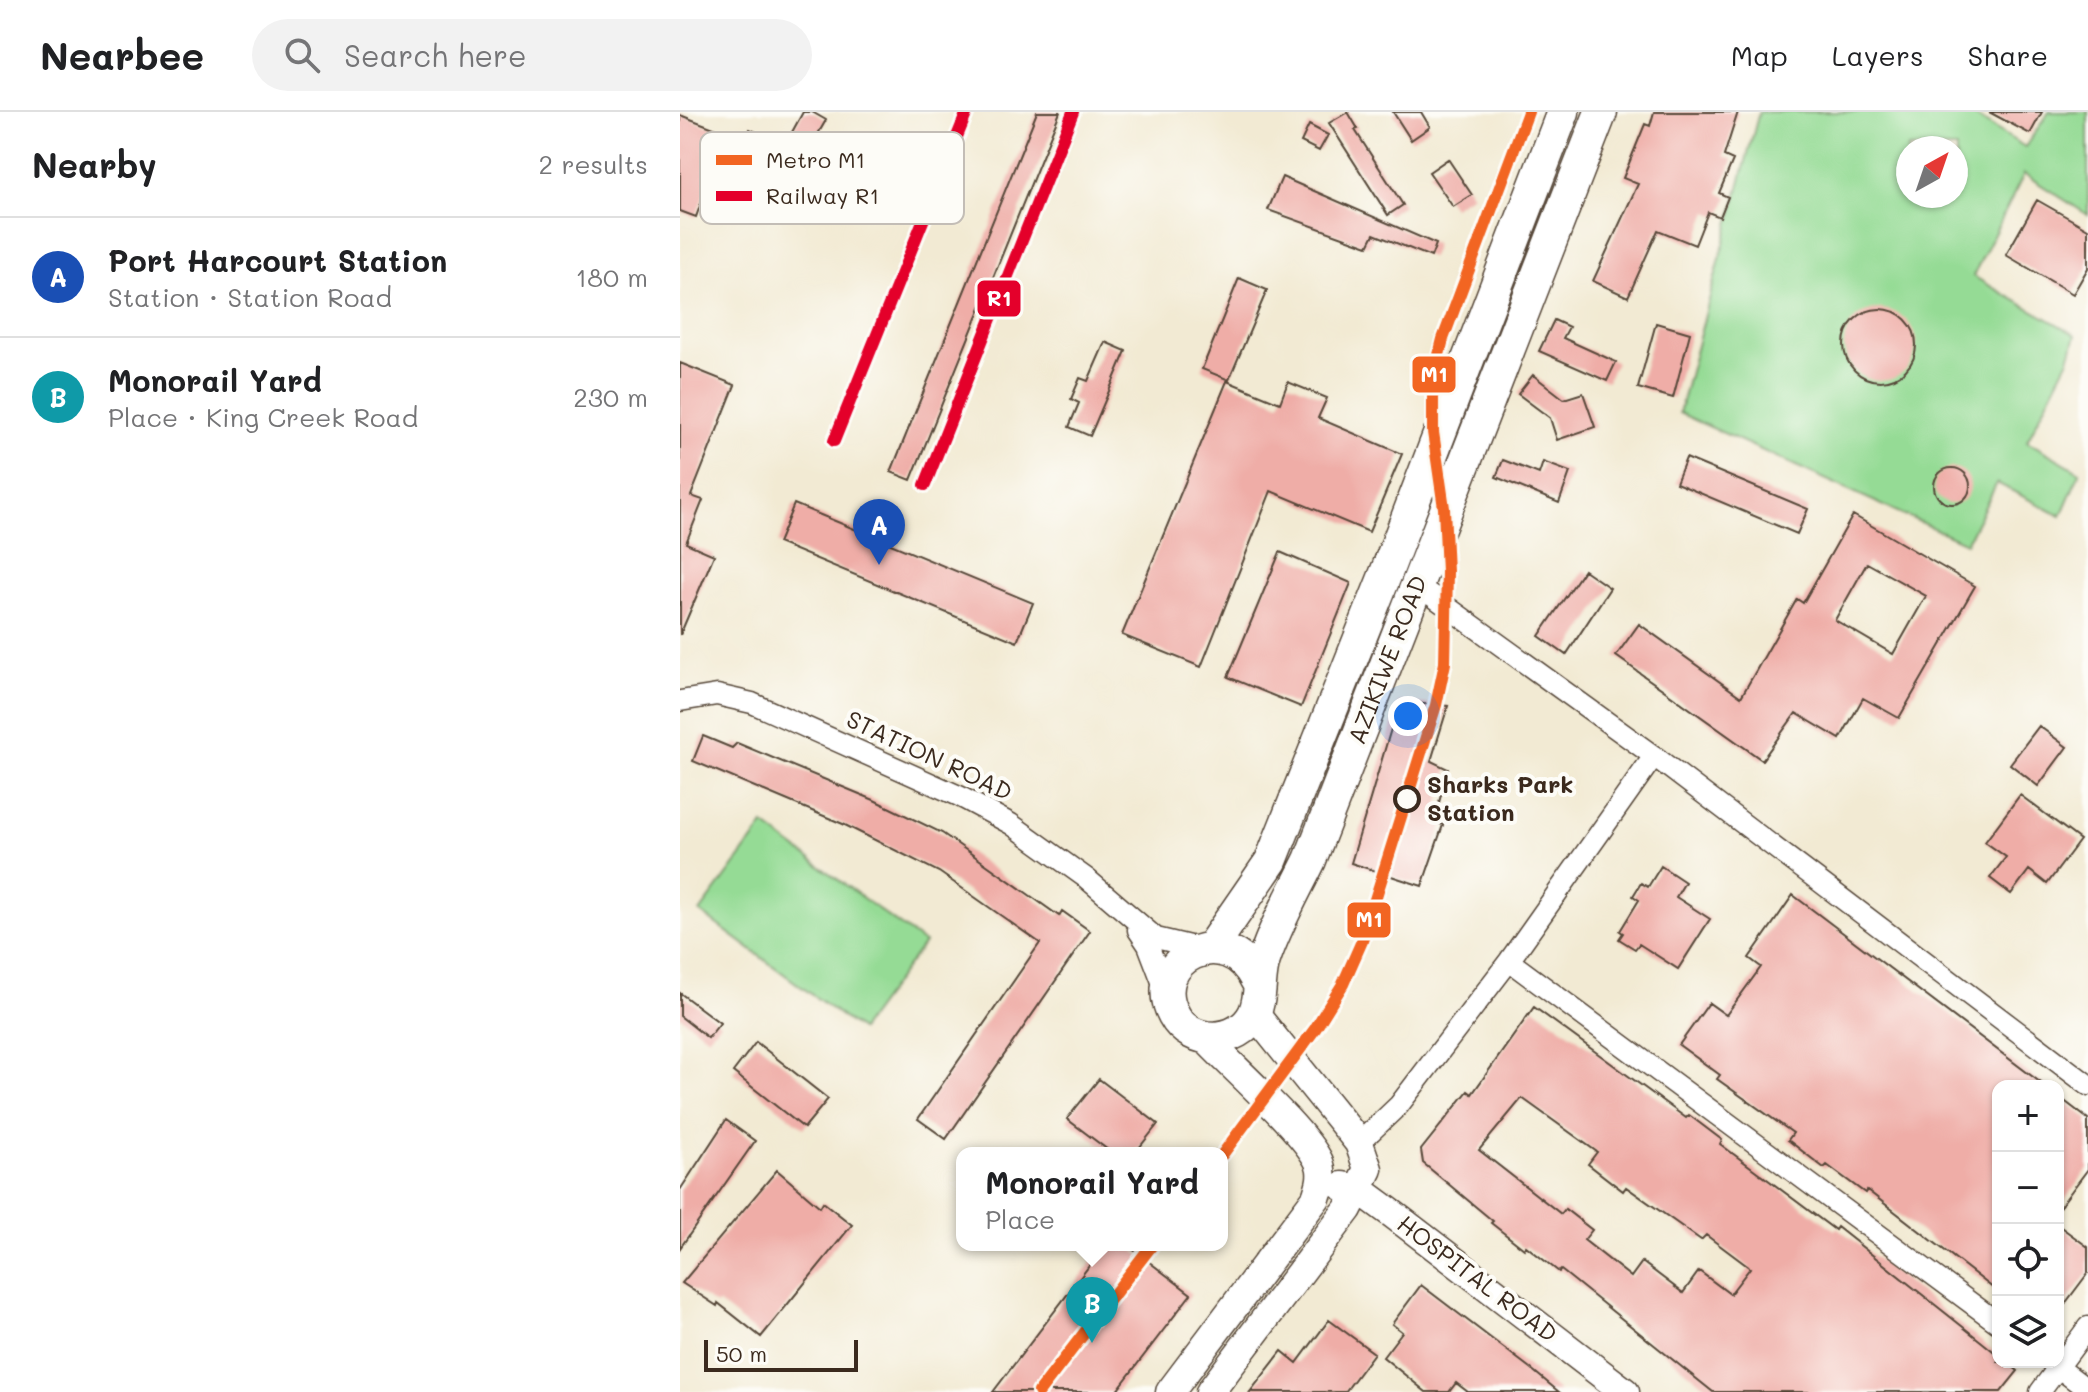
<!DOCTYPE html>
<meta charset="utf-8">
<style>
:root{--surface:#fff;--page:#f2f2f2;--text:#202124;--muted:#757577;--line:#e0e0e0;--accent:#b45309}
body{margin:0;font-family:Mali,sans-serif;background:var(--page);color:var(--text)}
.controls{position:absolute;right:24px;bottom:24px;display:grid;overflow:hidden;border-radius:16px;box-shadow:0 2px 6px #0004}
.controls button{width:72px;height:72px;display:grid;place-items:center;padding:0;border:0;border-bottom:2px solid var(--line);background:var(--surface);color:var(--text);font:40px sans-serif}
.compass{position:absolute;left:1216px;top:24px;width:72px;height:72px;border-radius:50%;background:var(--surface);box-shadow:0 2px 6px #0004;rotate:40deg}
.scale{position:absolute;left:24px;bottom:20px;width:154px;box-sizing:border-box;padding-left:8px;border:4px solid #3b2a1e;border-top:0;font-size:22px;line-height:28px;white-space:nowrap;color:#3b2a1e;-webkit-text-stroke:6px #fdfcf7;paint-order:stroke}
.you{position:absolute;left:728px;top:604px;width:28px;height:28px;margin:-20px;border:6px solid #fff;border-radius:50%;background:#1a73e8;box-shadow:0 0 0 12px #1a73e833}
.badge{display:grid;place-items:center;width:52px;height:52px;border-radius:50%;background:var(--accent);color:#fff;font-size:26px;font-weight:700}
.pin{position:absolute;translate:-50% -66px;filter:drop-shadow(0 2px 4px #0008)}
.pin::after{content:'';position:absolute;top:42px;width:28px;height:24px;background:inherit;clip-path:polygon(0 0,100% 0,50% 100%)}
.popup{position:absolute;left:276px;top:1035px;width:272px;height:104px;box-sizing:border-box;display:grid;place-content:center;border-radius:16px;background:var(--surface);filter:drop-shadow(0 2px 6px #0005);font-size:26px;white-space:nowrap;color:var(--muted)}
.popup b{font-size:30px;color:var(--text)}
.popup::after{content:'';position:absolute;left:50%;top:100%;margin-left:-16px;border:16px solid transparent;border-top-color:var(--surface)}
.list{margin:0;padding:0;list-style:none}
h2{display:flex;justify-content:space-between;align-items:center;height:104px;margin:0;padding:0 32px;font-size:34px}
h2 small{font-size:26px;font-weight:400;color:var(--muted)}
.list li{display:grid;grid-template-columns:52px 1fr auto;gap:24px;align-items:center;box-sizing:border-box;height:120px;padding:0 32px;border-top:2px solid var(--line)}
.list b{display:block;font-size:30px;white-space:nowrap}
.list p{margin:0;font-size:26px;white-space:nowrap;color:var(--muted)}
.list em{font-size:26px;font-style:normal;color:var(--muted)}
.icon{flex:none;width:44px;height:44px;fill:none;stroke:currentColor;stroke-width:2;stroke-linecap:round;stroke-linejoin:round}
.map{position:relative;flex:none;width:1408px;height:1280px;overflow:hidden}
header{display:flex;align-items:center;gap:48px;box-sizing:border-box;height:112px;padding:0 40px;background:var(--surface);border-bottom:2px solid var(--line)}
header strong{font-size:38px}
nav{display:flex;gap:44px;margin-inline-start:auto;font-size:28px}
.search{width:560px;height:72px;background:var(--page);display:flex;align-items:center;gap:20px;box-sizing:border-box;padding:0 28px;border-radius:44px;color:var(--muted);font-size:30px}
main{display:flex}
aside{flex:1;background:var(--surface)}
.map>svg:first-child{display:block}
.green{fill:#95db95;stroke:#68825a;stroke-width:2;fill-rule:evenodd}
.building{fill:#efada7;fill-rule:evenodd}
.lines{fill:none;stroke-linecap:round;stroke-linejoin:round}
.street-casing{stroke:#564739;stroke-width:23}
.secondary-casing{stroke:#564739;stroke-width:31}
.primary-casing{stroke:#564739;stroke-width:35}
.street{stroke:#fff;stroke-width:20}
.secondary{stroke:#fff;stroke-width:28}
.primary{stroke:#fff;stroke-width:32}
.rail{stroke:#3b2a1e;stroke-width:6;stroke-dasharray:12 6;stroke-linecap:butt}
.rail-1-casing{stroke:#fdfcf7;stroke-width:18}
.rail-1{stroke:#e4002b;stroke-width:12}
.metro-1-casing{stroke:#fdfcf7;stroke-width:18}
.metro-1{stroke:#f26522;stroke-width:12}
.stop-dot{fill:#fdfcf7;stroke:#3b2a1e;stroke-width:4}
.labels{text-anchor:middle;stroke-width:8;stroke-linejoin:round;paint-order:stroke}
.street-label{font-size:24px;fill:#3b2a1e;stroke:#fdfcf7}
.stop-label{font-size:24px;font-weight:bold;fill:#3b2a1e;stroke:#fdfcf7;text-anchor:start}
.key{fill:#fdfcf7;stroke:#c3bdb6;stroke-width:2}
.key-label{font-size:22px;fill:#3b2a1e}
.line-badge{stroke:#fdfcf7;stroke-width:3}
.badge-label{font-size:22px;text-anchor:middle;font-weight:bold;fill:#fff}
</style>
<header>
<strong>Nearbee</strong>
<div class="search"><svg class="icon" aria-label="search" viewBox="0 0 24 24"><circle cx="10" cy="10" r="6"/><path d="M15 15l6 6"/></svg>Search here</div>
<nav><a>Map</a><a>Layers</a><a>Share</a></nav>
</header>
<main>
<aside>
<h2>Nearby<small>2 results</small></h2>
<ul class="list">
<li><span class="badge" style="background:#1a4fb4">A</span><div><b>Port Harcourt Station</b><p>Station · Station Road</p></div><em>180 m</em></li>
<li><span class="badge" style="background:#0f9aa8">B</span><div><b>Monorail Yard</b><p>Place · King Creek Road</p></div><em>230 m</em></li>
</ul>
</aside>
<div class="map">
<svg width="1408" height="1280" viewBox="0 0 1408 1280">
<rect width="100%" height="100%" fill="#fdfcf7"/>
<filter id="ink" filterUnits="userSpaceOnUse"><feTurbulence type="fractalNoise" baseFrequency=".0125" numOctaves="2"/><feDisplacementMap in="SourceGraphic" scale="16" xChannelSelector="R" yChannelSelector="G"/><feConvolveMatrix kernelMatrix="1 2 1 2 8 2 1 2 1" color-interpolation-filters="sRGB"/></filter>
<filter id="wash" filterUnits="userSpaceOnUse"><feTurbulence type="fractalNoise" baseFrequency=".006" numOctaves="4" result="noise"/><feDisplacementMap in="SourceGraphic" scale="32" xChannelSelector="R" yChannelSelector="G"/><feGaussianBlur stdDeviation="1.8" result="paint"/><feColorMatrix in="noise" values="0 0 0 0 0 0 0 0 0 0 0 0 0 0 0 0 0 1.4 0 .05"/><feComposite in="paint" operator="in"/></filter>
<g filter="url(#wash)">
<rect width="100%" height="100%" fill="#f2ead3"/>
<path class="green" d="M1079 0H1288L1345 35 1369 0H1408V103L1344 62 1293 164 1396 223 1389 247 1347 329 1400 360 1381 404 1317 371 1286 431 999 301ZM1228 36H1276V84H1228Z
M84 713 244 831 180 918 20 800Z"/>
<g id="blocks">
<path class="building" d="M123 0H132L146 8 131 34 111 22Z
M357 0H380L231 368 211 360Z
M668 0 678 17 675 18 723 93 708 103 649 11Z
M713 0H741L750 15 731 28Z
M974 0H1058L1044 44 1053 48 1039 81 1048 85 1040 105 1028 100 1015 133 978 118 948 185 913 169 958 72 943 66 965 12 970 14Z
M1309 0H1362L1350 22Z
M0 3 65 28 70 17 102 32 84 74 35 52 16 105 0 99Z
M629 13 648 23 639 39 621 30Z
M768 47 792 83 773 95 749 60Z
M602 65 756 132 751 145 694 122 688 134 588 98Z
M1357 88 1408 117V156L1393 182 1326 143Z
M559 166 587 178 549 268 522 257Z
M1164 233a36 36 0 1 1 72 0a36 36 0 1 1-72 0Z
M874 208 889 215 883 226 936 250 927 269 859 239Z
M976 211 1010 221 993 286 958 276Z
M425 230 446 239 410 324 389 315 399 291 391 287 400 266 408 269Z
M0 251 55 273 11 384 23 388 6 431 34 443 0 523Z
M853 263 884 287 903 281 915 315 877 328 870 306 838 282Z
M547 269 600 291 608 270 647 286 638 306 722 342 689 420 591 379 521 555 442 523Z
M1006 346 1128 397 1117 422 996 371Z
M823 348 859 362 863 350 890 360 879 391 816 365Z
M1254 374a18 18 0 1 1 36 0a18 18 0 1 1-36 0Z
M114 392 353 491 337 530 98 431Z
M1173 403 1295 474 1219 606 1183 586 1160 627 1116 601 1082 648 936 544 959 512 1061 585 1117 487 1123 491ZM1187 451 1246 484 1213 542 1155 508Z
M600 440 671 471 621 595 548 565Z
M904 458 930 476 886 543 859 524Z
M719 590 768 594 751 649 768 657 754 709 763 713 742 774 671 751Z
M1359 614 1387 635 1358 674 1330 652Z
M23 624 52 636 57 631 194 688 262 721 379 804 382 799 410 819 266 1027 238 1007 360 831 259 760 163 712 13 649Z
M1340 683 1400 728 1367 772 1349 758 1331 782 1310 766 1326 745 1305 730Z
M981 754 1005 770 996 785 1030 807 998 857 959 832 955 837 939 827 943 821 940 819 959 788 953 784 961 771 968 775Z
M1113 783 1365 974H1318V1180L1187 1078 1185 1081 1147 1053 1144 1056 1108 1028 1113 1021 1037 967 1040 963 999 933 1029 891 1046 903 1081 855 1069 846Z
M0 881 40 911 28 926 0 904Z
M854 895 1006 1006 1009 1003 1042 1028 1040 1032 1155 1118 1157 1115 1302 1230 1318 1243V1250H1327L1338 1259 1321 1280H1033L881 1158 879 1160 846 1134 844 1137 811 1111 813 1109 743 1051 741 1038 788 979 792 982ZM842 986 917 1040 908 1052 943 1079 946 1075 1021 1128 1026 1123 1070 1156 1050 1182 1019 1159 1003 1181 962 1150 951 1165 904 1128 912 1118 885 1097 881 1102 799 1038Z
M76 930 148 987 124 1016 53 960Z
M419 967 478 1012 455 1041H432L387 1007Z
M1378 984 1408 1007V1057L1378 1097Z
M46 1008 75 1029 0 1136V1078Z
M97 1058 140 1095 143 1090 172 1113 81 1225 38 1191 37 1194 2 1171Z
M1378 1113 1408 1135V1161L1378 1201Z
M425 1133H447L511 1182 436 1280H313Z
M741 1173 850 1256 879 1280H788L776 1271 769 1280H746L703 1245 722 1220 712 1212Z
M649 1208 694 1241 665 1280H570L602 1239 617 1251Z"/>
</g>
</g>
<g filter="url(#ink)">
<use href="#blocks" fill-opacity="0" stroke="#564739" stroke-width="2"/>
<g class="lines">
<defs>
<path id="street" d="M737 473 974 644 1408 973
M0 589 37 583 72 591 279 684 331 712 406 766 476 826 522 837
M458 818 468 833 486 880
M829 849 1318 1211
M679 1031 719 993 829 849 974 644
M1371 1250 1408 1278
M1360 1280 1408 1215"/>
<path id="secondary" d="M662 1074 680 1078 714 1103 945 1280
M490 1280 636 1086C640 1074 644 1062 639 1050 625 1019 551 954 525 926
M530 1280 668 1097 688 1057 679 1031 574 901"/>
<path id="primary" d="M531 836 591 749 708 456 883 0
M577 869C547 805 464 848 494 903 510 934 558 933 574 902 582 886 578 866 584 848 595 814 614 781 630 748L921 0"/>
</defs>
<use href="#street" class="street-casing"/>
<use href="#secondary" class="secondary-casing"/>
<use href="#primary" class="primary-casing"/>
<use href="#street" class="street"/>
<use href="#secondary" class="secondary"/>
<use href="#primary" class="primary"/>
<path class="rail" d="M154 329 287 0"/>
<defs>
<path id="rail-1" d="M154 329 287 0
M245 373 393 0"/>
</defs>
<use href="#rail-1" class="rail-1-casing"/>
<use href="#rail-1" class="rail-1"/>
<defs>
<path id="metro-1" d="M542 1043 635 917 663 872 682 829 756 593 765 551 767 460 764 396 753 320V267L763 227 848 0
M359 1280 472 1133"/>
</defs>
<use href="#metro-1" class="metro-1-casing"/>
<use href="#metro-1" class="metro-1"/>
</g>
</g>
<circle class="stop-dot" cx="727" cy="687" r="12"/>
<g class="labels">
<g class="street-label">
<text transform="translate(708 548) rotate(-69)" y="8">AZIKIWE ROAD</text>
<text transform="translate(249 644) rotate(25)" y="8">STATION ROAD</text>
<text transform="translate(797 1167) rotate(37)" y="8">HOSPITAL ROAD</text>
</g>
<g class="stop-label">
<text x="747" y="681">Sharks Park<tspan x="747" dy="28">Station</tspan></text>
</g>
</g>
<rect x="20" y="20" width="264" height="92" rx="12" class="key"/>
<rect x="36" y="43" width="36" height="10" fill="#f26522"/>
<rect x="36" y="79" width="36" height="10" fill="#e4002b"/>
<g class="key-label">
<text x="86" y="56">Metro M1</text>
<text x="86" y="92">Railway R1</text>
</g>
<g class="line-badge">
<rect x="296" y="167" width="46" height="39" rx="8" fill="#e4002b"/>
<rect x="731" y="243" width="46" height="39" rx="8" fill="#f26522"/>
<rect x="666" y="789" width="46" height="38" rx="8" fill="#f26522"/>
</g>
<g class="badge-label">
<text x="319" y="194">R1</text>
<text x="754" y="270">M1</text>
<text x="689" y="815">M1</text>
</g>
</svg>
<div class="controls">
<button>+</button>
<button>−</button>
<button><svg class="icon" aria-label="locate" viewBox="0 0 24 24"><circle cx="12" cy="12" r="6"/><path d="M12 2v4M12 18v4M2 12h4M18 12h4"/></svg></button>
<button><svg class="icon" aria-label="layers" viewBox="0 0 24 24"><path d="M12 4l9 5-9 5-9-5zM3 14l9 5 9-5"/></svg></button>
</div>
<svg class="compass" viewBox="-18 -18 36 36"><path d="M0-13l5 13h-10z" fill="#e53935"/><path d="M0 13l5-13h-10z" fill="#757577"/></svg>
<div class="scale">50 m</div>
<div class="you"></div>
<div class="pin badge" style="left:199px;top:453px;background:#1a4fb4">A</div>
<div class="pin badge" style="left:412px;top:1231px;background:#0f9aa8">B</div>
<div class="popup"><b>Monorail Yard</b>Place</div>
</div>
</main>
